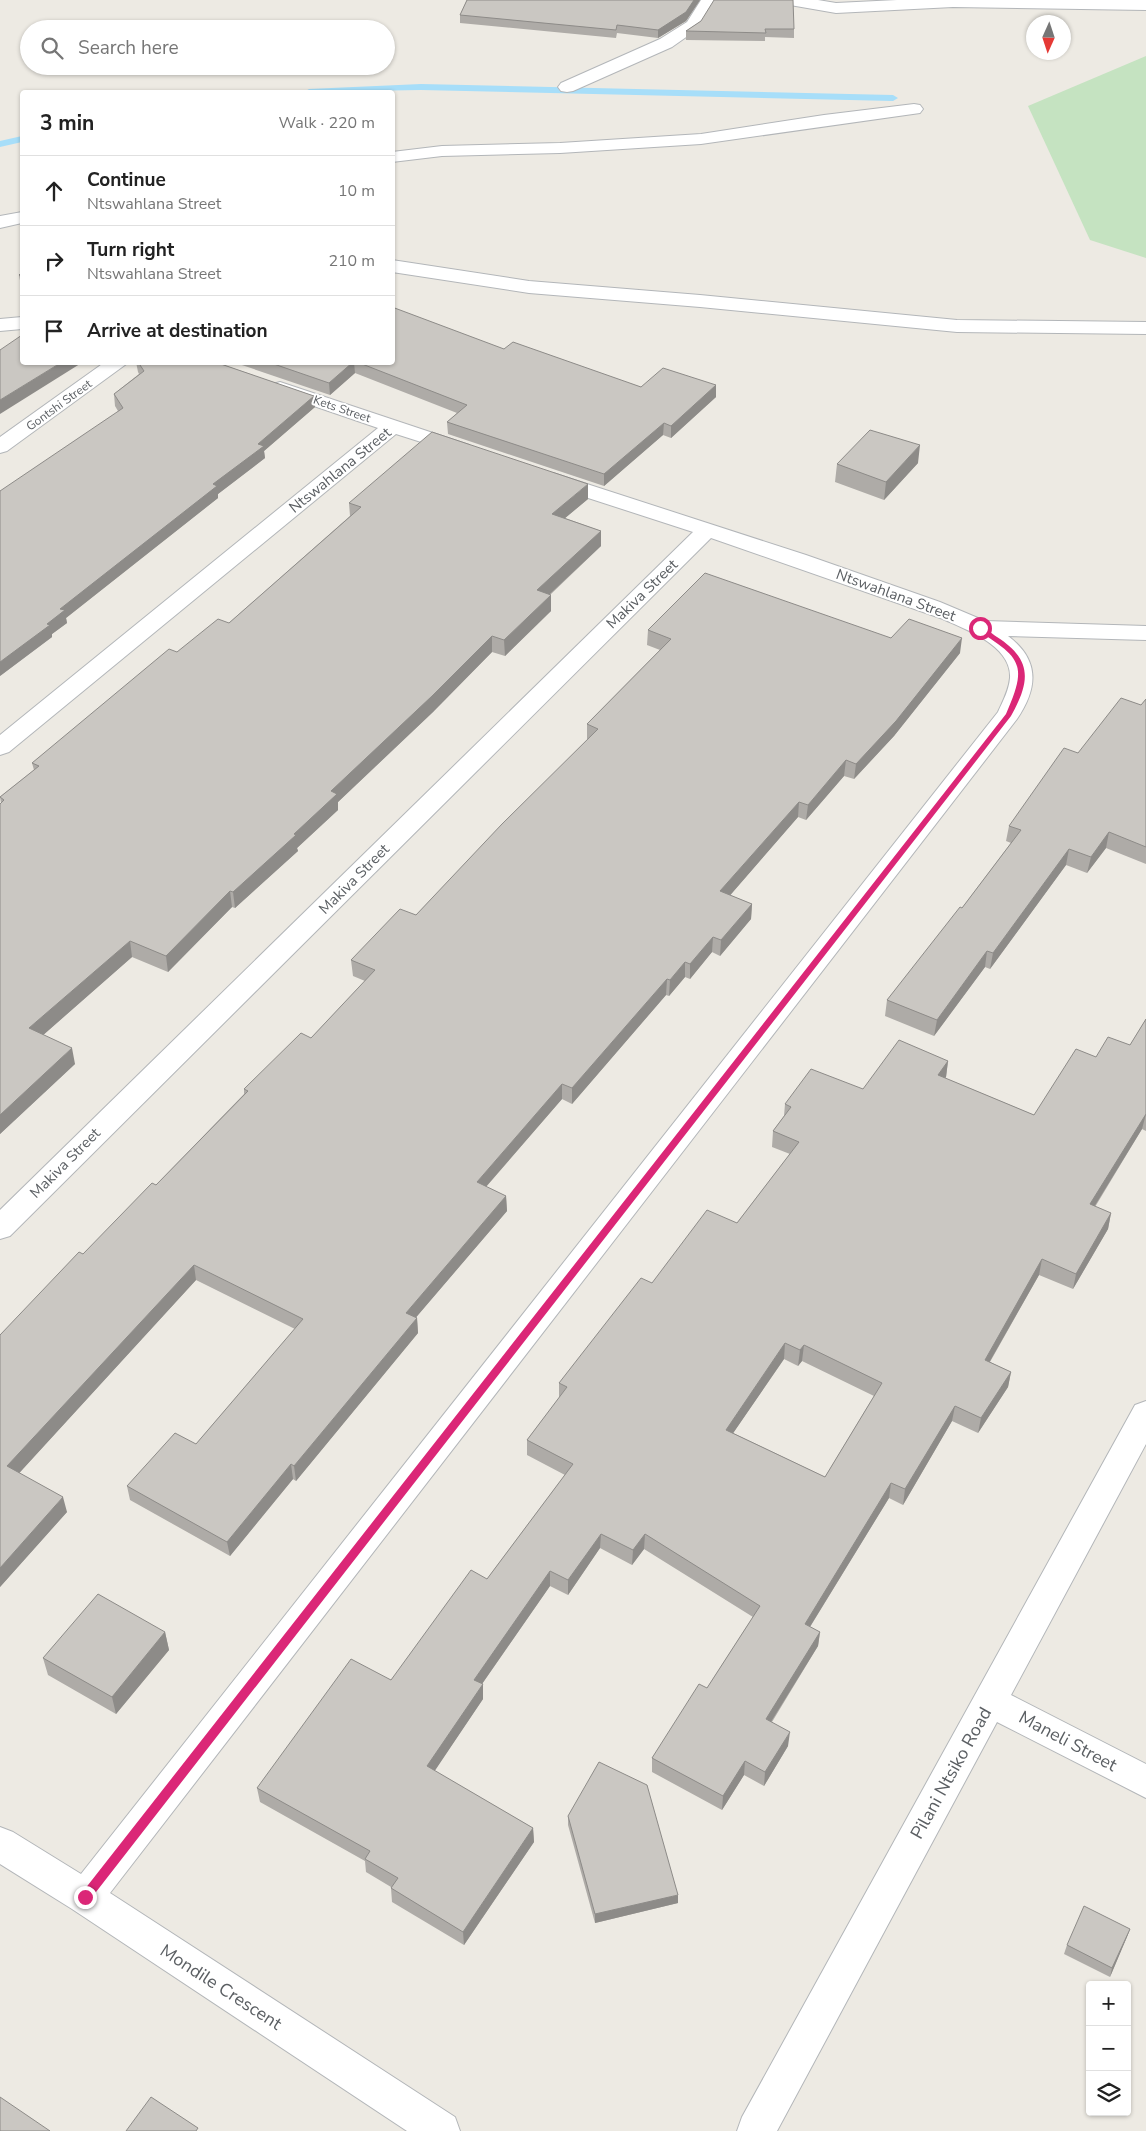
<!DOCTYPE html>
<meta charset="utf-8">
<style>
:root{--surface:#fff;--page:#f2f2f2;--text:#222;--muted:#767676;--line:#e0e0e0}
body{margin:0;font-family:"Nunito Sans",sans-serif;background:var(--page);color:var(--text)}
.controls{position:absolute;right:15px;bottom:15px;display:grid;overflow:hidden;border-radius:5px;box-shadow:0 1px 4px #0004}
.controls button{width:45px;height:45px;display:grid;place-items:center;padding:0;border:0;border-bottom:1px solid var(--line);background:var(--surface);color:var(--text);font:25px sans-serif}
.compass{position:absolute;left:1026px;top:15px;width:45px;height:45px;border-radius:50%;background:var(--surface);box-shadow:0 1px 4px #0004;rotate:183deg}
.stop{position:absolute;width:15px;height:15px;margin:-11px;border:4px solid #db2777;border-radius:50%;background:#fff}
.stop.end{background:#db2777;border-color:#fff;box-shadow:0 1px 5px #0008}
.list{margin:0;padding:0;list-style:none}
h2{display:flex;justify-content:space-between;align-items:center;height:65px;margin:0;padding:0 20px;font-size:21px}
h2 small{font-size:16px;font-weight:400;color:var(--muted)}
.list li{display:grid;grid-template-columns:32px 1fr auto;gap:15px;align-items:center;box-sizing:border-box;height:70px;padding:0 20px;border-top:1px solid var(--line)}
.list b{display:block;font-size:19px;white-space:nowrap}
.list p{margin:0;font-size:16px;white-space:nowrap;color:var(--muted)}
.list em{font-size:16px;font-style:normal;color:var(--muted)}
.icon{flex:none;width:28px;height:28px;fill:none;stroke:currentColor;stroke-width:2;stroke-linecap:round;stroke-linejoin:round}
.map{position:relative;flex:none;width:1146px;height:2131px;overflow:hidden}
.search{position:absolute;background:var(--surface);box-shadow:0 1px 4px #0004;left:20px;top:20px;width:375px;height:55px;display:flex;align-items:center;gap:12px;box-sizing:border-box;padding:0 18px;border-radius:28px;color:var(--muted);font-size:19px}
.panel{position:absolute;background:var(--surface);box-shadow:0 1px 4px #0004;left:20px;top:90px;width:375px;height:275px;border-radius:5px}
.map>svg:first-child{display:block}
.green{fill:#c5e3c1}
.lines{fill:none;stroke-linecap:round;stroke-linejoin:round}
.stream{fill:#a7def9;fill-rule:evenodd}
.minor-casing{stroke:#b3b6b9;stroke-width:2}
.minor{fill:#fff;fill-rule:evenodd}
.wall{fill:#aeaba7;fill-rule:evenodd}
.shaded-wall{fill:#8d8b88}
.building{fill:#cac7c2;stroke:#8d8b88;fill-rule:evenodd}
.route{fill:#db2777}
.labels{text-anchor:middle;stroke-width:4;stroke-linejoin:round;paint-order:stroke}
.far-street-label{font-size:12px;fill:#5b5f63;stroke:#fff}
.street-label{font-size:15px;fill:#5b5f63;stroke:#fff}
.near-street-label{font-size:18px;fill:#5b5f63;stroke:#fff}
</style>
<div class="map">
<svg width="1146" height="2131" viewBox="0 0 1146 2131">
<rect width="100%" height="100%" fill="#edeae3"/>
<path class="green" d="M1146 56V258L1090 240 1028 106Z"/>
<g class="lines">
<path class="stream" d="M421 84 893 95 898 98 893 101 421 90 304 92 309 89Z
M22 136V142L0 147V141Z"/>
<defs>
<path id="minor" d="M701 0H717L699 28 672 47 573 91 567 92 561 91 558 87 561 83 660 39 687 22Z
M782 0H818L836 3 897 0H1146V10L953 7 836 13 790 5 784 3Z
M914 104 920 105 923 109 920 113 701 144 560 153 442 156 392 162V152L442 146 560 143 701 134 824 115Z
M22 212V223L0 228V216Z
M392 260 529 281 700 295 957 320 1146 322V334L957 332 700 307 529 293 392 272Z
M22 317V329L0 331V319Z
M105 362H129L7 451 0 453V437Z
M280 382 469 445 472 449 469 453 462 455 396 434 9 752 0 755V735L378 428 273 392 270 388 273 384Z
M553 473 806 555 940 602 985 621 1146 626V640L1008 636C1040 660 1038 688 1017 719L110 1893 455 2117 460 2131H407L72 1909 0 1864V1827L13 1832 81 1874 998 712C1003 701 1009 690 1010 678 1012 646 967 630 943 619L711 538 10 1236 0 1239V1210L693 532 545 484 542 479 545 474Z
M1146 1401V1444L1011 1695 1146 1764V1798L997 1722 777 2131H737L742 2117 1135 1405Z"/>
</defs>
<use href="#minor" class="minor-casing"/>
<use href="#minor" class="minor"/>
</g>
<path class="wall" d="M467 0H700L686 21 658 38 617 33 616 38 460 23V15Z
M701 21 794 29V38L765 37V41L686 40V31Z
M22 272V287L21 286 19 275Z
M504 349 641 387 716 385V397L671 438 663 435 604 486 448 434 447 422 457 413 355 373 330 395 233 362H392Z
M136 362H215L314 396 315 407 264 451 265 458 218 494V498L66 618 67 623 52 634V637L0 676 118 411 115 406 114 394 139 374 138 372Z
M918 463 884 500 835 482 837 464Z
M588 499 565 518 601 531V546L550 595 551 611 505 656 492 652 433 712 338 802V810L297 848 298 851 235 908 232 907 168 972 132 957 43 1035 75 1064 0 1134 1 803 0 797 34 770 32 763 177 652 229 623 350 516 349 503Z
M648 630 891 638 960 653 894 736 854 779 844 776 806 820 798 817 730 895 752 904 751 919 720 956 712 952 690 979 685 977 669 996 666 995 572 1104 562 1099 486 1187 506 1196 507 1211 416 1317 417 1318 418 1333 296 1481 293 1479 230 1556 130 1500 127 1486 196 1444 295 1329 196 1280 19 1473 67 1512 0 1587V1335L83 1254 156 1185 244 1094V1089L311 1038 365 981 353 976 351 960 416 915 587 740V724L660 650 647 645Z
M1146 699V864L1106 848 1087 873 1066 865 990 969 985 967 934 1036 885 1016 887 1000 962 908 1011 843 1006 841 1009 826 1078 753 1141 705Z
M1146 1019V1131L1142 1129 1095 1207 1111 1213 1108 1229 1073 1289 1039 1275 990 1362 1011 1372 1008 1387 978 1433 952 1421 903 1505 889 1498 810 1627 820 1632 818 1646 772 1722 788 1746 764 1786 744 1775 722 1810 652 1772V1758L707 1688 753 1617 644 1549 632 1565 600 1548 568 1595 550 1586 482 1684H483V1699L434 1771 533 1828 534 1842 464 1945 392 1902 391 1888V1887L366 1872 365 1861 260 1802 257 1788 391 1680 487 1579 565 1475 527 1455V1440L559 1398V1383L652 1283 737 1223 790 1154 772 1147 773 1131 784 1116 785 1104 863 1089 948 1061 946 1077 945 1078 1034 1115 1096 1057 1130 1045ZM784 1359 798 1366 802 1361 874 1396 825 1477 733 1433Z
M165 1632 169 1650 116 1714 48 1675 43 1658Z
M568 1816 678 1903 595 1923 568 1825Z
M1130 1929 1110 1977 1064 1954 1067 1945Z"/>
<path class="shaded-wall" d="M694 0H700L686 21 658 38V30Z
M62 362H83L0 414V400Z
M353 362H354L355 373 330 395 329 383Z
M716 385V397L671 438V426Z
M314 396 315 407 264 451 265 458 218 494V498L66 618 67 623 52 634V637L0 676V662L47 624 60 609 213 484 258 444Z
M664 423 663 435 604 486V474Z
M920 445 918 463 884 500 886 482Z
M588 484V499L552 529V514Z
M601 531V546L537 606V590Z
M551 595V611L505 656 504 640Z
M492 636V652L433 712 338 802V810L297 848 298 851 235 908 233 892 294 834 331 791Z
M962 638 960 653 894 736 854 779 856 764Z
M846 760 844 776 806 820 808 805Z
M799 802 798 817 720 907V891Z
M1109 832 1106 848 1087 873 1091 857Z
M1069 849 1066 865 990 969 993 953Z
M230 891 232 907 168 972 166 956Z
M752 904 751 919 720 956 721 940Z
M713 937 712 952 690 979V964Z
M130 941 132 957 33 1044 29 1028Z
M987 951 985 967 934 1036 937 1020Z
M685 962V977L669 996 670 980Z
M667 979 666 995 572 1104V1088Z
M72 1048 75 1064 0 1134V1115Z
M948 1061 946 1077 935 1091 938 1075Z
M562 1084V1099L477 1197V1182Z
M1146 1114 1142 1129 1086 1220 1090 1204Z
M506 1196 507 1211 407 1328 406 1313Z
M1111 1213 1108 1229 1073 1289 1076 1274Z
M1042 1259 1039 1275 982 1375 985 1360Z
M194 1265 196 1280 12 1481 7 1466Z
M417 1318 418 1333 296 1481 294 1466Z
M785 1343 784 1359 725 1445 726 1430Z
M804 1345 802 1361 798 1366 800 1350Z
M1011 1372 1008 1387 978 1433 981 1418Z
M955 1406 952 1421 903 1505 905 1489Z
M291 1464 293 1479 230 1556 227 1542Z
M891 1483 889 1498 803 1638 805 1624Z
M63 1497 67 1512 0 1587V1568Z
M601 1534 600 1548 568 1595V1580Z
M645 1534 644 1549 632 1565 633 1550Z
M550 1571V1586L475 1694 474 1680Z
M165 1632 169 1650 116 1714 112 1697Z
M820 1632 818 1646 764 1733 766 1719Z
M483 1684V1699L428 1781 427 1766Z
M790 1732 788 1746 764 1786 765 1772Z
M745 1761 744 1775 722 1810 723 1796Z
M533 1828 534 1842 464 1945 463 1932Z
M678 1895V1903L595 1923V1914Z
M1130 1929 1127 1937 1110 1977 1112 1968Z"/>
<path class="building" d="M467 0H694L686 12 658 30 617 25 616 30 460 15Z
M714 0H793L794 29H765L766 33 686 31 701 21Z
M22 272V276L19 275Z
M392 307 504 349 513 342 641 387 663 368 716 385 671 426 664 423 604 474 447 422 467 405 357 362H392Z
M22 335V362H62L0 400V350Z
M138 362H215L314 396 258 444 264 446 213 484 217 486 60 609 65 610 47 624 50 625 0 662V491L123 408 114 394 144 371Z
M268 362H353L329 383Z
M870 430 920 445 886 482 837 464Z
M432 432 588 484 552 514 601 531 537 590 551 595 504 640 492 636 432 696 331 791 337 794 294 834 296 835 233 892 230 891 166 956 130 941 29 1028 72 1048 0 1115V804L4 800 0 797 39 766 32 763 169 649 177 652 218 619 229 623 361 507 349 503Z
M705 573 891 638 909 619 962 638 896 721 856 764 846 760 808 805 799 802 720 891 752 904 721 940 713 937 690 964 685 962 670 980 667 979 572 1088 562 1084 477 1182 506 1196 406 1313 417 1318 294 1466 291 1464 227 1542 127 1486 175 1433 196 1444 303 1319 194 1265 7 1466 63 1497 0 1568V1335L79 1252 83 1254 152 1183 156 1185 248 1091 244 1089 301 1033 311 1038 375 970 351 960 400 909 416 915 502 824 598 729 587 724 671 639 648 630Z
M1121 698 1141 705 1146 699V847L1109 832 1091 857 1069 849 993 953 987 951 937 1020 887 1000 960 907 962 908 1021 830 1009 826 1064 748 1078 753Z
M1146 1019V1114L1090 1204 1111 1213 1076 1274 1042 1259 985 1360 1011 1372 981 1418 955 1406 905 1489 891 1483 805 1624 820 1632 766 1719 790 1732 765 1772 745 1761 723 1796 652 1758 699 1684 707 1688 760 1606 645 1534 633 1550 601 1534 568 1580 550 1571 474 1680 483 1684 427 1766 533 1828 463 1932 391 1888 398 1878 365 1859 370 1851 257 1788 351 1659 391 1680 471 1570 487 1579 573 1464 527 1440 567 1387 559 1383 641 1278 652 1283 707 1210 737 1223 799 1142 773 1131 791 1107 785 1104 811 1069 863 1089 899 1040 948 1061 938 1075 1034 1115 1076 1049 1096 1057 1108 1037 1130 1045ZM785 1343 800 1350 804 1345 882 1383 825 1477 726 1430Z
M98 1594 165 1632 112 1697 43 1658Z
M599 1762 647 1785 678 1895 595 1914 568 1816Z
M1084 1906 1130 1929 1112 1968 1067 1945Z
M0 2097 50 2131H0Z
M151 2097 198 2128 196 2131H126Z"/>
<path class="route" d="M977 627C985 627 991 633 997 637 1033 660 1030 682 1011 716L89 1901H81L79 1897 81 1894 1006 714C1028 664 1021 658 977 630Z"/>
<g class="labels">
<g class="far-street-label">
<text transform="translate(59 405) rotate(-36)" y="4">Gontshi Street</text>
<text transform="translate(342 409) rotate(19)" y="4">Kets Street</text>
</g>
<g class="street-label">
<text transform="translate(340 470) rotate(-39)" y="5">Ntswahlana Street</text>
<text transform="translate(642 594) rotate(-44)" y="5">Makiva Street</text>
<text transform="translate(896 595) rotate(20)" y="5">Ntswahlana Street</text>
<text transform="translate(354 879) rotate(-45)" y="5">Makiva Street</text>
<text transform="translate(65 1163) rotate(-45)" y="5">Makiva Street</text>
</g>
<g class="near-street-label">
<text transform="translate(1068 1741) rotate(28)" y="6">Maneli Street</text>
<text transform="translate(951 1773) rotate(-61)" y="6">Pilani Ntsiko Road</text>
<text transform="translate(221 1987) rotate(33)" y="6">Mondile Crescent</text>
</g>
</g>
</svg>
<div class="controls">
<button>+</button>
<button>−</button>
<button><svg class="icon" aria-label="layers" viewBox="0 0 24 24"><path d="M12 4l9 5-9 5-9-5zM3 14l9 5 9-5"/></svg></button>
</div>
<svg class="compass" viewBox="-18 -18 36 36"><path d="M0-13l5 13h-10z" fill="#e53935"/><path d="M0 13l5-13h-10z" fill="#767676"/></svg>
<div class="stop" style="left:980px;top:628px"></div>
<div class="stop end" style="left:85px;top:1897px"></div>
<div class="search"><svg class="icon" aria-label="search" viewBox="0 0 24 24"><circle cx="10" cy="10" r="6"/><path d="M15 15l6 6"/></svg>Search here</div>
<section class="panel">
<h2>3 min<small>Walk · 220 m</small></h2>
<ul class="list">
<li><svg class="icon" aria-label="ahead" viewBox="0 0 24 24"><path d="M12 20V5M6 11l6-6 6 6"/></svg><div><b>Continue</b><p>Ntswahlana Street</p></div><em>10 m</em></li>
<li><svg class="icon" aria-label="right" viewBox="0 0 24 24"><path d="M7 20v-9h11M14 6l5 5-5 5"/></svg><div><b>Turn right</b><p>Ntswahlana Street</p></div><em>210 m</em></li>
<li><svg class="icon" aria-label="arrive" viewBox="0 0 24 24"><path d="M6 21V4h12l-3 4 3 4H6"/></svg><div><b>Arrive at destination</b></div></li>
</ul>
</section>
</div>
